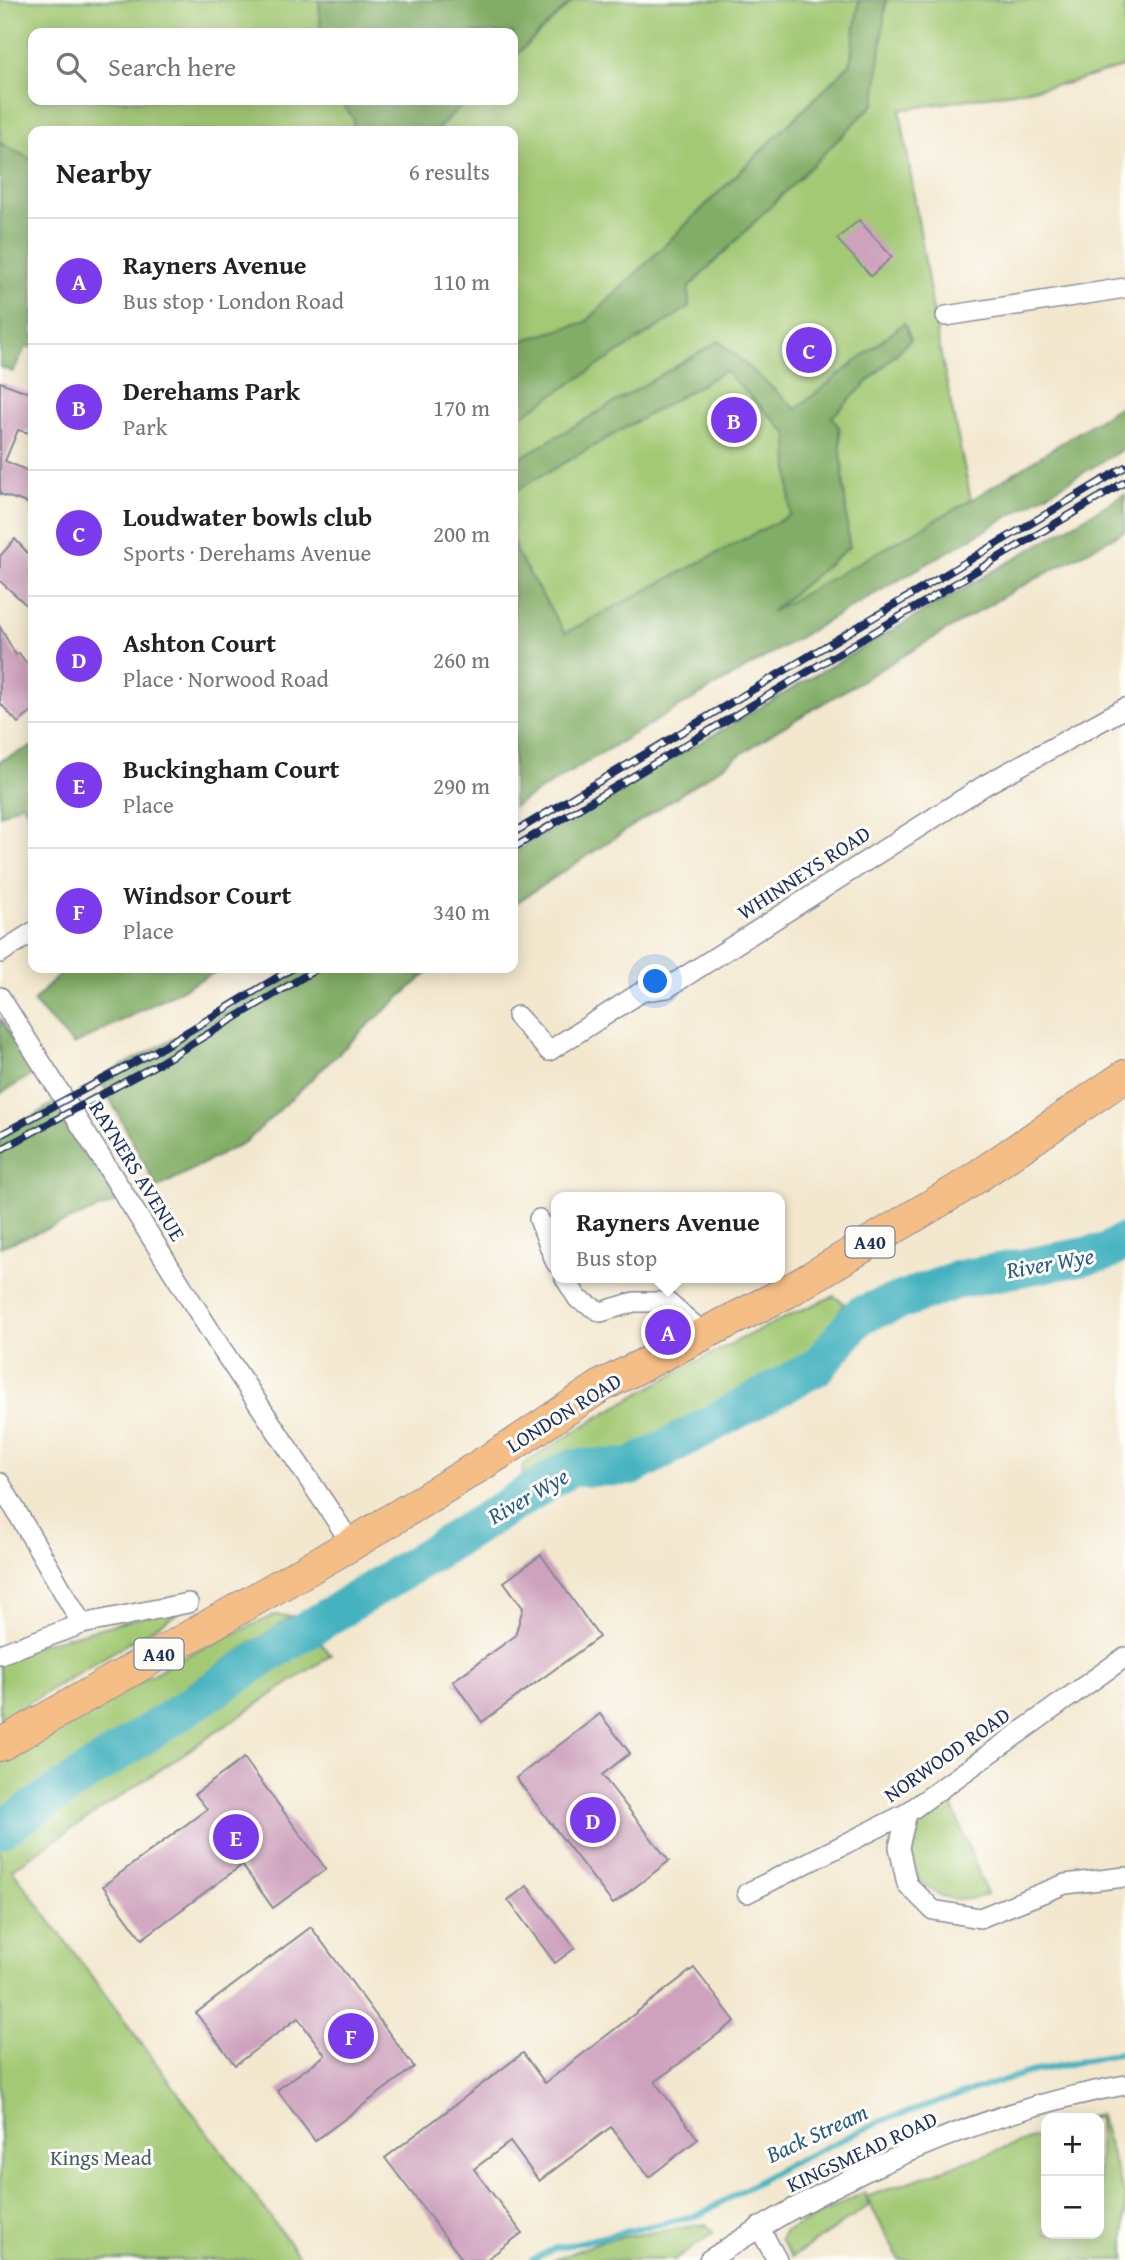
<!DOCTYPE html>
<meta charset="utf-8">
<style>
:root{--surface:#fff;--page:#f2f2f2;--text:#222;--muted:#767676;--line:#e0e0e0;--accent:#7c3aed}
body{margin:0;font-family:"Gentium Book Plus",serif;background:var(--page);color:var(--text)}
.controls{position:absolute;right:21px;bottom:21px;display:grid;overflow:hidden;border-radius:14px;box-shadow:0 4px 18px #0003}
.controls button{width:63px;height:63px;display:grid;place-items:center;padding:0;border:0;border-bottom:2px solid var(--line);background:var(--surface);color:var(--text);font:35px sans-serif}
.you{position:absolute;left:656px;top:982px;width:24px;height:24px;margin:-18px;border:5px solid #fff;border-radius:50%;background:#1a73e8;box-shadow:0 0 0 10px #1a73e833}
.badge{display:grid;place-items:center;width:46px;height:46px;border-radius:50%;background:var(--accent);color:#fff;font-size:23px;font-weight:700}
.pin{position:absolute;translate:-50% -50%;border:4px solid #fff;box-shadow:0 2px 7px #0006}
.popup{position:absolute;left:551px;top:1192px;width:234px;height:91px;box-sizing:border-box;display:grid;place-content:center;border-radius:14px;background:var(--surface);filter:drop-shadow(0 2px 5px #0005);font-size:23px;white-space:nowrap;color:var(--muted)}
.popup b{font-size:26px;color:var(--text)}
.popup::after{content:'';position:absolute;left:50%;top:100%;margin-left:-14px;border:14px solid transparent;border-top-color:var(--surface)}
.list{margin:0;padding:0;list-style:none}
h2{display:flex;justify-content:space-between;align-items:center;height:91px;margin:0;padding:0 28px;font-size:30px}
h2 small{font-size:23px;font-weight:400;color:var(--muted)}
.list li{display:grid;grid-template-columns:46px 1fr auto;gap:21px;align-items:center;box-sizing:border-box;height:126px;padding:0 28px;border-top:2px solid var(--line)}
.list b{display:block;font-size:26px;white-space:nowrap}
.list p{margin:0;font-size:23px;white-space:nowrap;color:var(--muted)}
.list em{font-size:23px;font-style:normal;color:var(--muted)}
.icon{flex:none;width:38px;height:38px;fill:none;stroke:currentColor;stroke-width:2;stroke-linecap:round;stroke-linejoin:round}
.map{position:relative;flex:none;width:1125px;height:2260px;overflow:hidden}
.search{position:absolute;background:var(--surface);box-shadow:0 4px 18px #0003;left:28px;top:28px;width:490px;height:77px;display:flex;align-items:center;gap:18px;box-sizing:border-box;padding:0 24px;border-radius:14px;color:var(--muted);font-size:26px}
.panel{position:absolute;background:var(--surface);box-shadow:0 4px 18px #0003;left:28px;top:126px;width:490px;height:847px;border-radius:14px}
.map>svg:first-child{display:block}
.green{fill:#a3c974;stroke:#5f7c69;stroke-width:2;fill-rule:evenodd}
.forest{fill:#82ad66;stroke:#4e6e62;stroke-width:2}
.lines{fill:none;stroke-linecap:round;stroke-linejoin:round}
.stream{stroke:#44b2c0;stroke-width:6}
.river{stroke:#44b2c0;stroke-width:38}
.building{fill:#cea1bd}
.minor-casing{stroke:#878b96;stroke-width:22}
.primary-casing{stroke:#878b96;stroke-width:34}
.minor{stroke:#fff;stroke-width:19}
.primary{stroke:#f6be87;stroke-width:32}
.rail-casing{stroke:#1b2f5e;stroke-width:8}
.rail{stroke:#fdfcf7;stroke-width:5;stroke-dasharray:16;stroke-linecap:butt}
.labels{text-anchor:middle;stroke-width:6;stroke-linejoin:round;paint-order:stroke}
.shield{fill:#fdfcf7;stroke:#5f6c8c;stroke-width:2}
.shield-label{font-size:19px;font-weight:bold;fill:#1b2f5e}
.street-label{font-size:21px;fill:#1b2f5e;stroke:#fdfcf7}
.park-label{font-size:21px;fill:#445d65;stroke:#fdfcf7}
.water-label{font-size:23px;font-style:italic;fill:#295d80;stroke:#fdfcf7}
</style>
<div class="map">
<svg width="1125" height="2260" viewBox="0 0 1125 2260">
<rect width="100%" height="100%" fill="#fdfcf7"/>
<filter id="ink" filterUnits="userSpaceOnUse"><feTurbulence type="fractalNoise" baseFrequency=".0143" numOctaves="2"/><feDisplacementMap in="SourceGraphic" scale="14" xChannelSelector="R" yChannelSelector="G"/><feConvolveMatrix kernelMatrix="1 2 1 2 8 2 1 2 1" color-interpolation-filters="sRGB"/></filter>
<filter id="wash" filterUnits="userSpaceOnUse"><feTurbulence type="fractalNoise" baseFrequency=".00686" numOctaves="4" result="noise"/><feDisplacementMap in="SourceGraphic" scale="28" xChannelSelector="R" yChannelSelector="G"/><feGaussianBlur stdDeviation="1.57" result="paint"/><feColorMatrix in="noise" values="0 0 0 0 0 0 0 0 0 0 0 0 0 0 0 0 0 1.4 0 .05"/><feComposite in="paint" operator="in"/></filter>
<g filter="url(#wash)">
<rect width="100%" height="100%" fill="#f3e7ce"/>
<path class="green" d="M0 0H1125V66L1069 83 900 110 938 341 971 500 513 758V131H33V219L0 179ZM33 33H513V100H33Z
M834 1296 844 1303 824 1336 800 1361 614 1459 598 1464 567 1456 522 1479 523 1464C621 1401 725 1342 834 1296Z
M169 1610 178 1613 0 1720V1660L29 1647Z
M274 1615 292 1616 0 1810V1760L183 1657Z
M311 1631 331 1655 12 1869 302 2260H0V1837Z
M949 1798 987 1894C943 1915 889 1873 917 1827 925 1814 937 1806 949 1798Z
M1099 2114 1125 2197V2260H899L867 2198 868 2206 792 2257 780 2239 784 2232 865 2192 866 2197 1046 2133V2234H1099V2118H1087Z
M706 2224 713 2233 675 2260H554L604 2240Z"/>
<path class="forest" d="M319 0H574L513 58V33H321Z
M859 0H886L875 103 689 287V307L513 421V343L586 322 850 64Z
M340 100H468L435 131H352L354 120Z
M0 143 33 160V348L26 346 13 372 0 367Z
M904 323 911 339 832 417 839 427 849 547 771 612 971 500 1125 403V448C922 569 714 683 513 807V538L516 552 565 633 790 515 788 434 725 371 513 492V462L719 341 796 409Z
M1125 494V531L1013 591 773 733 513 905V852Z
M33 746V812L29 814 22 803 0 815V761Z
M65 968H223L74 1045 33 1002Z
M307 968H433L365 1028 247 1141 157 1188 99 1078Z
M0 1018 33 1074 0 1094Z
M62 1097 117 1202 0 1247V1139Z"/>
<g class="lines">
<path class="stream" d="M532 2260 555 2248 699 2215 785 2166 884 2120 1026 2073 1125 2052"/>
<path class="river" d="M0 1830 284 1644 570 1468 631 1467 817 1367 860 1315 960 1279 1107 1252 1125 1241"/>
</g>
<g id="blocks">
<path class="building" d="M859 220 892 257 871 276 837 239Z
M0 382 33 394V434L18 430 5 461 33 473V505L0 494Z
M15 539 33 559V611L0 581V556Z
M0 627 16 655 19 653 33 672V711L18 723 0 703Z
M541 1555 599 1637 482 1722 453 1681 515 1636 523 1608 504 1582Z
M600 1714 630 1753 602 1775 669 1861 613 1904 516 1778Z
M244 1758 326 1869 273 1908 242 1865 142 1939 103 1886 207 1809 195 1794Z
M527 1886 575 1948 555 1963 508 1900Z
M311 1927 414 2067 315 2141 277 2090 325 2055 298 2018 235 2065 196 2013Z
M694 1968 735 2021 655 2082 698 2139 649 2177 611 2127 539 2181 510 2142 474 2169 522 2233 486 2260H463L385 2158 523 2053 545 2083Z"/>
</g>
</g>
<g filter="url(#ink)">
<use href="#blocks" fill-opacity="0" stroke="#878b96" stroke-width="2"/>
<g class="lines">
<defs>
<path id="minor" d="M946 316 1125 288
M0 953 33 932
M0 997 219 1345 352 1544
M517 1016 549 1051 643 991 667 988 985 785 1125 708
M539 1219 556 1263
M565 1278 578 1299 601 1312 634 1302H667L706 1335
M0 1483 82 1624
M0 1654 82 1624 188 1603
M907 1813 899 1847 907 1884 933 1910 980 1918 1065 1884 1125 1877
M747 1893 907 1813 1125 1657
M759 2227 777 2260
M709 2260C829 2180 983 2110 1125 2085"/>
<path id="primary" d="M0 1745 352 1544 510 1447 601 1386 787 1292 959 1189 1125 1076"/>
</defs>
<use href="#minor" class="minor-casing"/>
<use href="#primary" class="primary-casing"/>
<use href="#minor" class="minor"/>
<use href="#primary" class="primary"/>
<defs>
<path id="rail" d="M513 833 1125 467
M513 848 1125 482
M0 1135 159 1049 293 968
M0 1150 163 1061 318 968"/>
</defs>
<use href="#rail" class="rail-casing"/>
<use href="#rail" class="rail"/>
</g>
</g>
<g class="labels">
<g class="shield">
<rect x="845.5" y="1226.5" width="49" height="31" rx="5"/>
<rect x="134.5" y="1638.5" width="49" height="31" rx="5"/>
</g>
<g class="shield-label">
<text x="870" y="1249">A40</text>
<text x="159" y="1661">A40</text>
</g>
<g class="street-label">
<text transform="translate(804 873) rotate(-33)" y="7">WHINNEYS ROAD</text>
<text transform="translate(137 1171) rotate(58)" y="7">RAYNERS AVENUE</text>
<text transform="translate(564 1413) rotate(-32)" y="7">LONDON ROAD</text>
<text transform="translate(947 1755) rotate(-35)" y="7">NORWOOD ROAD</text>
<text transform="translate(862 2152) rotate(-25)" y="7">KINGSMEAD ROAD</text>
</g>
<g class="park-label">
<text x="101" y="2165">Kings Mead</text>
</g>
<g class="water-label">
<text transform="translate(1050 1263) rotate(-10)" y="8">River Wye</text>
<text transform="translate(528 1496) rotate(-30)" y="8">River Wye</text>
<text transform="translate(817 2133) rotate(-25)" y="8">Back Stream</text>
</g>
</g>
</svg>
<div class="controls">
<button>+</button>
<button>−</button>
</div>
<div class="you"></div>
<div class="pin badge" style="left:668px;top:1332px">A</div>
<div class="popup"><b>Rayners Avenue</b>Bus stop</div>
<div class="pin badge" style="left:734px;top:420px">B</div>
<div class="pin badge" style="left:809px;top:350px">C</div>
<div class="pin badge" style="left:593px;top:1820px">D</div>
<div class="pin badge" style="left:236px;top:1837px">E</div>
<div class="pin badge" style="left:351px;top:2036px">F</div>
<div class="search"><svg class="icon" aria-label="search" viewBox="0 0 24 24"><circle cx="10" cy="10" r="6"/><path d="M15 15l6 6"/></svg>Search here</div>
<section class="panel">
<h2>Nearby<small>6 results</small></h2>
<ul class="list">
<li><span class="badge">A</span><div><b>Rayners Avenue</b><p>Bus stop · London Road</p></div><em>110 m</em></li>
<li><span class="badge">B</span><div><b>Derehams Park</b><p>Park</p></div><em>170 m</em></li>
<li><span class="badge">C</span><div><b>Loudwater bowls club</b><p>Sports · Derehams Avenue</p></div><em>200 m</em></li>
<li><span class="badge">D</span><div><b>Ashton Court</b><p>Place · Norwood Road</p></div><em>260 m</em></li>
<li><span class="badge">E</span><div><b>Buckingham Court</b><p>Place</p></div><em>290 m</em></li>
<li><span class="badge">F</span><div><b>Windsor Court</b><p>Place</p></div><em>340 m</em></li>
</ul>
</section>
</div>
